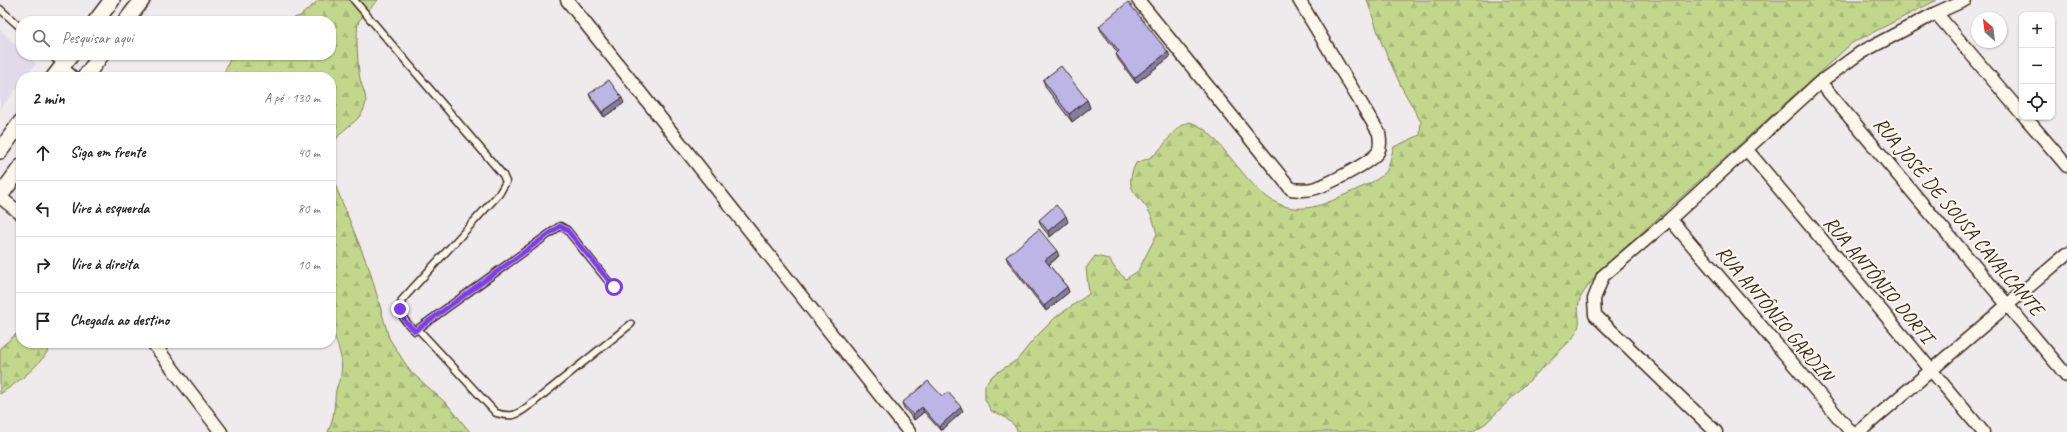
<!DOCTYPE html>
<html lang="pt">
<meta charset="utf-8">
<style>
:root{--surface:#fff;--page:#f2f2f2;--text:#202124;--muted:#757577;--line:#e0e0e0}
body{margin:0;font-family:Caveat,sans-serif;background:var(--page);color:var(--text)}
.controls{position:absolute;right:12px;top:12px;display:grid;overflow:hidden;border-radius:8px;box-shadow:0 1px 3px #0004}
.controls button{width:36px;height:36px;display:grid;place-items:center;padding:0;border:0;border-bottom:1px solid var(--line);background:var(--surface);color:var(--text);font:20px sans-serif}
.compass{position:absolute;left:1971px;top:12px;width:36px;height:36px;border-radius:50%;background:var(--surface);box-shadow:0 1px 3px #0004;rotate:332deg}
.stop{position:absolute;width:12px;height:12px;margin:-9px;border:3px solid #7c3aed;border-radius:50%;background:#fff}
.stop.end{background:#7c3aed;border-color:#fff;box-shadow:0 1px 4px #0008}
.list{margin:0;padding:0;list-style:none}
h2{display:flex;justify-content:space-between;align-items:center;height:52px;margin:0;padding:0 16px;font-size:17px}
h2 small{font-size:13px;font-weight:400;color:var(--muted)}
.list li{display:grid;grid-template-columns:26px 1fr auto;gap:12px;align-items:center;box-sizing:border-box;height:56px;padding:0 16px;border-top:1px solid var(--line)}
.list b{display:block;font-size:15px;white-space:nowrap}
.list em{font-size:13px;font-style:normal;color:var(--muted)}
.icon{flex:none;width:22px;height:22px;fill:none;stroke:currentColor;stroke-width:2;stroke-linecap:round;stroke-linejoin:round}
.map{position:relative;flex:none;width:2067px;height:432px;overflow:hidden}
.search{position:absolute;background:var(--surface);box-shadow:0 1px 3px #0004;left:16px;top:16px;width:320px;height:44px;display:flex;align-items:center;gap:10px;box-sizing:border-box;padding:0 14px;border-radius:16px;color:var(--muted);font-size:15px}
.panel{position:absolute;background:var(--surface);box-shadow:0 1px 3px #0004;left:16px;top:72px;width:320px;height:276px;border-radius:16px}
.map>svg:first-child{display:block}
.built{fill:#e0daea}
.forest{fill:url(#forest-firs);stroke:#7f8055}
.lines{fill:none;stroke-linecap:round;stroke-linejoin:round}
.service-casing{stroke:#3b2a1e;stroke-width:9}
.minor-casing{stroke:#3b2a1e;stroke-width:15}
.tertiary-casing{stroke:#3b2a1e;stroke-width:18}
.service{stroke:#fbf7ec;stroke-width:6}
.minor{stroke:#fbf7ec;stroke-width:12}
.tertiary{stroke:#fbf7ec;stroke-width:15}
.wall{fill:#a39cc6;stroke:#3b2a1e}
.shaded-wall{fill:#847fa1;stroke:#3b2a1e}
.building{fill:#bdb5e6;stroke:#3b2a1e}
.route{stroke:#7c3aed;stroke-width:5}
.labels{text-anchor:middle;stroke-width:4;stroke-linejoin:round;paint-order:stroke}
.street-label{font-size:20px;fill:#3b2a1e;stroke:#fbf7ec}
</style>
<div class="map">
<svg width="2067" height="432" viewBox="0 0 2067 432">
<defs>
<pattern id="forest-firs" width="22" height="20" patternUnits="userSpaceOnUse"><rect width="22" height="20" fill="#c3d78c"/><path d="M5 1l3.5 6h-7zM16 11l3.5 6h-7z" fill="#a8b978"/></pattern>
</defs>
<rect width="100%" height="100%" fill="#efeaeb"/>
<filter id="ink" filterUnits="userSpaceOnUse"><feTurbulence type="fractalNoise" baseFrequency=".025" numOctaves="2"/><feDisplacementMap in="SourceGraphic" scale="8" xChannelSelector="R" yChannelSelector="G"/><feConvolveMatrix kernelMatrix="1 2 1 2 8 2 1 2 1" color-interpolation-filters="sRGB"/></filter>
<g filter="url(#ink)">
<path class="built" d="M0 30 21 50V55H26L36 64 25 77H21V83L0 109Z"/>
<path class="forest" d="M319 0H378C372 7 363 14 359 21 355 30 358 68 360 79 362 88 368 97 365 106 358 129 333 125 331 159V77H222L232 55H331V21H287L300 16Z
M1367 0H1937L1852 43 1597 273C1593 282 1580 294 1579 302 1576 320 1585 320 1572 339L1486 423 1472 432H1018L1014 425 1003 416 991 411 985 399V385L993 375 1017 360 1034 339 1056 317 1089 294 1086 268 1095 256 1109 259 1116 270 1126 279 1138 271 1157 234C1155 226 1153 218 1149 211 1136 191 1123 190 1136 163 1145 160 1154 157 1160 149 1172 136 1172 129 1190 122 1207 128 1213 137 1224 150 1261 195 1281 227 1342 196 1353 191 1378 181 1385 173 1390 167 1391 154 1394 147L1420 135 1421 122 1401 86 1382 44Z
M331 162 336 187 370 271 389 338 410 371 448 405 470 432H328C335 418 334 405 336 390 337 385 340 380 341 375 344 358 337 343 331 328Z
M21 330V343H53C42 364 20 381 0 394V348Z"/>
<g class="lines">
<defs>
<path id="service" d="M354 0 503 175 506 182 499 194 402 300C398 314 405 322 415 331L560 226 567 230 613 287
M0 9 21 28
M51 55 77 77
M418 329 496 413C515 419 519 413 534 402L631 324"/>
<path id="minor" d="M567 0 909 432
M1138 0 1291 189C1299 190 1307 191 1316 188 1328 184 1372 162 1378 152 1381 146 1380 140 1379 133L1299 0
M1936 13 2022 114
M1820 82 2067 376
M2025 117 2067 166
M1747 150 1983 432
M0 197 21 214
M1670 219 1851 432
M153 343 221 432
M1716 432 1595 315 1594 299 1603 276 1670 219 1820 82 1860 53 1936 13 1965 0
M1859 432 2067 254"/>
<path id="tertiary" d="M96 21 112 0
M126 21 142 0
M54 77 71 55
M85 77 101 55
M0 151 21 122
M0 196 21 167"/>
</defs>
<use href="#service" class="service-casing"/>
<use href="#minor" class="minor-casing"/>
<use href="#tertiary" class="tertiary-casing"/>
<use href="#service" class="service"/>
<use href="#minor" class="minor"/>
<use href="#tertiary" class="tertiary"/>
</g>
<path class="wall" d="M1099 26 1168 52 1170 57 1136 83 1118 59 1116 54 1118 53 1101 31Z
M1043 80 1087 100 1090 108 1072 122 1046 88Z
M589 94 624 103 604 117 591 99Z
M1039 220 1068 222 1050 237 1041 226Z
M1059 256 1049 265 1067 287 1069 292 1046 311 1008 262 1006 257Z
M942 396 963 411 941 431 924 412 914 420 904 408 902 403Z"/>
<path class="shaded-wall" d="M1168 52 1170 57 1136 83 1134 78Z
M622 98 624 103 604 117 602 112Z
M1087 100 1090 108 1072 122 1069 114Z
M1066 216 1068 222 1050 237 1048 231Z
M1057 251 1059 256 1047 266 1045 260Z
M1067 287 1069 292 1046 311 1044 306Z
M922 407 924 412 914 420 913 415Z
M961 407 963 411 941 431 939 427Z"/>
<path class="building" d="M1128 2 1168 52 1134 78 1116 54 1119 51 1099 26Z
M1061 66 1087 100 1069 114 1043 80Z
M609 80 622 98 602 112 589 94Z
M1056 205 1066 216 1048 231 1039 220Z
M1039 229 1057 251 1045 260 1067 287 1044 306 1006 257Z
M928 381 942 396 948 392 961 407 939 427 922 407 913 415 902 403Z"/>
</g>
<g class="lines" filter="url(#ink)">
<path class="route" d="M400 309 405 321 415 331 560 226 567 230 614 287"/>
</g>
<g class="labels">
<g class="street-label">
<text transform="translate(1959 216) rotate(50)" y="7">RUA JOSÉ DE SOUSA CAVALCANTE</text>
<text transform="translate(1879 279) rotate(50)" y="7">RUA ANTÔNIO DORTI</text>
<text transform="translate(1775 313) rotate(50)" y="7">RUA ANTÔNIO GARDIN</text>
</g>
</g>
</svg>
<div class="controls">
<button>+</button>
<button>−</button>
<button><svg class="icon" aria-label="locate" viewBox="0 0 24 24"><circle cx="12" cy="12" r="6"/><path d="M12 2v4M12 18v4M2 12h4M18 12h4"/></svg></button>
</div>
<svg class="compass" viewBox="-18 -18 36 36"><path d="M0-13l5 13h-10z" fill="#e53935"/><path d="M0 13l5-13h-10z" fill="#757577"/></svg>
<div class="stop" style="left:614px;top:287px"></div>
<div class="stop end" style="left:400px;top:309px"></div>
<div class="search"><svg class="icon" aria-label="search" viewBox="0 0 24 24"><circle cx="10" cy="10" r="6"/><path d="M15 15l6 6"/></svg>Pesquisar aqui</div>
<section class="panel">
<h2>2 min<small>A pé · 130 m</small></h2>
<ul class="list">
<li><svg class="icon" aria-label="ahead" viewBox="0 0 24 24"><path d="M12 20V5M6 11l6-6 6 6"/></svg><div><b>Siga em frente</b></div><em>40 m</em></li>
<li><svg class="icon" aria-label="left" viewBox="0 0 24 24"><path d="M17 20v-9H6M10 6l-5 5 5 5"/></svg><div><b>Vire à esquerda</b></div><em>80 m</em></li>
<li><svg class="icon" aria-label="right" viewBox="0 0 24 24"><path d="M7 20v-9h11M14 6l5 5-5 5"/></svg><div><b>Vire à direita</b></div><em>10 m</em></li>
<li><svg class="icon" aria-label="arrive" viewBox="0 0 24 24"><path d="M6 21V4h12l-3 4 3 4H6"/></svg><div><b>Chegada ao destino</b></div></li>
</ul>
</section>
</div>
